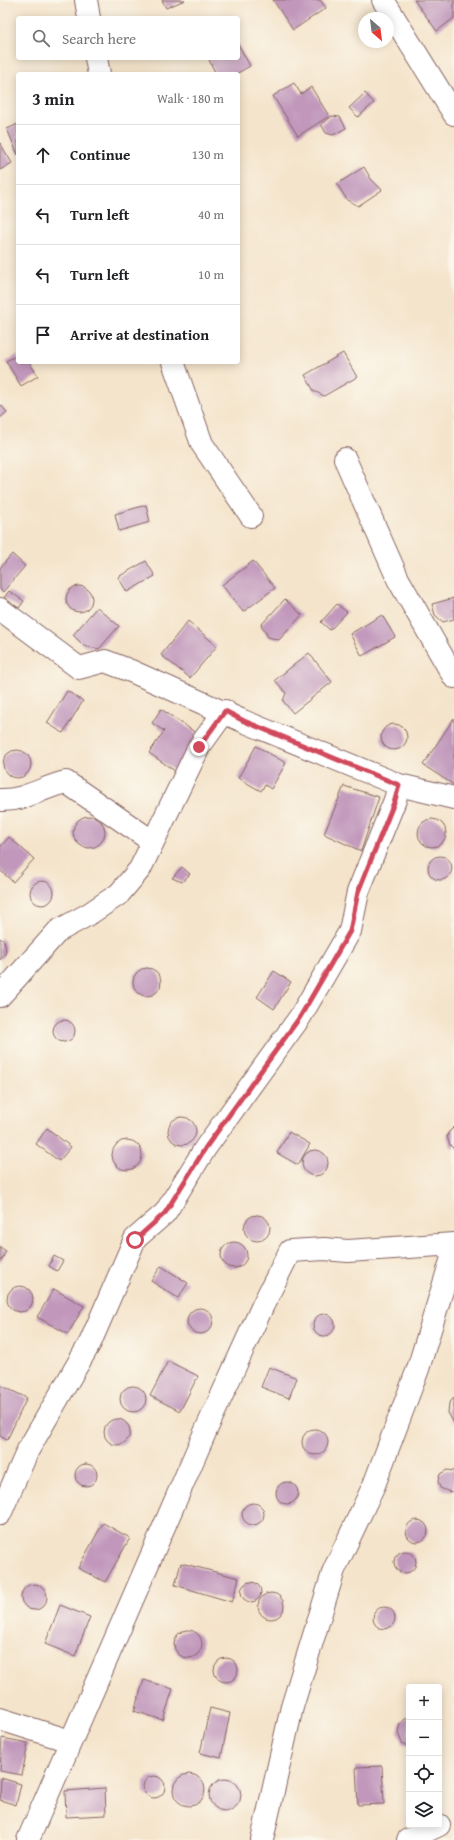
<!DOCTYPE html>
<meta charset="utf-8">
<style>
:root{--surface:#fff;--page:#f2f2f2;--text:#202124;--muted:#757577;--line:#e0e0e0}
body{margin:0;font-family:"Gentium Book Plus",serif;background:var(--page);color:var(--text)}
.controls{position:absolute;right:12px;bottom:12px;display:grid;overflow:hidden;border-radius:4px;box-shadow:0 2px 10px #0003}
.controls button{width:36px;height:36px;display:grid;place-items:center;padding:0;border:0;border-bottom:1px solid var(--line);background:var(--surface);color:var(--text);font:20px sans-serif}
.compass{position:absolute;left:358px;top:12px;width:36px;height:36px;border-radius:50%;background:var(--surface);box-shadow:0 2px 10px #0003;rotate:152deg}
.stop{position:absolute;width:12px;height:12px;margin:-9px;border:3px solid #d1495b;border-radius:50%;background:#fff}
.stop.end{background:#d1495b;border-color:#fff;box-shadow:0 1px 4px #0008}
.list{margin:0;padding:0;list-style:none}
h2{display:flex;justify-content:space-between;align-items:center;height:52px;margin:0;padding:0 16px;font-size:17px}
h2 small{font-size:13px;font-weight:400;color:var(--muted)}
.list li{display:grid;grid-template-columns:26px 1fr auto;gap:12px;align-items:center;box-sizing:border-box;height:60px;padding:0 16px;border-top:1px solid var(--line)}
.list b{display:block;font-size:15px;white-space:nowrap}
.list em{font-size:13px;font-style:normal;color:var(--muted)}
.icon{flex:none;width:22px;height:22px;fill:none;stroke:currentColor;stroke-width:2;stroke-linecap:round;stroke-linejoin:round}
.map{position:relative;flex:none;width:454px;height:1840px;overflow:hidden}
.search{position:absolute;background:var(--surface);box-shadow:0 2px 10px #0003;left:16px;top:16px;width:224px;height:44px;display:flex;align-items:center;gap:10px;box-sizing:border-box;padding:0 14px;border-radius:4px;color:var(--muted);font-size:15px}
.panel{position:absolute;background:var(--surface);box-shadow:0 2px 10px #0003;left:16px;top:72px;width:224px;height:292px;border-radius:4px}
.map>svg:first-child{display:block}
.building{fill:#c198bc}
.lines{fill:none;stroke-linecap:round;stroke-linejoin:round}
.street-casing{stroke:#866463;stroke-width:24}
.street{stroke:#fff;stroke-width:22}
.route{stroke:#d1495b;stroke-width:5}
</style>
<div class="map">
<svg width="454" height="1840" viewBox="0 0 454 1840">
<rect width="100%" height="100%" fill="#fbf7ec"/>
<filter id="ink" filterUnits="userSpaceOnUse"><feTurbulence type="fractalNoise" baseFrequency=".025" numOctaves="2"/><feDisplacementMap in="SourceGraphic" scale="8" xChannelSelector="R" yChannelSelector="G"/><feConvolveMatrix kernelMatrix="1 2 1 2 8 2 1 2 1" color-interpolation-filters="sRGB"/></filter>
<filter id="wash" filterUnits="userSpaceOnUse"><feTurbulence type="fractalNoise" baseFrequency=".012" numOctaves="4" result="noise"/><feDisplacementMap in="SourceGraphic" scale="16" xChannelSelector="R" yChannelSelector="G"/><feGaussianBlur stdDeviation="0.9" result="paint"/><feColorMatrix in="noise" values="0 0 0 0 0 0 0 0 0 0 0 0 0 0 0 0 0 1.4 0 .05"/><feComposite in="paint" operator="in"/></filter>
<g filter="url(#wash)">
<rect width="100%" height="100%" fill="#f4e4cb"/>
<g id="blocks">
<path class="building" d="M162 0H185L166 8Z
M273 0H320L326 8 293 30Z
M414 0H454V18L437 31Z
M238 44 250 66 236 74H216L209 60 212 58H238Z
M294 83 301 94 311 87 329 116 298 136 273 96Z
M365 93 374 103 358 117 349 108Z
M332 116 340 117 346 128 333 135 326 133 321 124Z
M18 124V155L7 129Z
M0 143 12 163 0 170Z
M364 167 371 179 382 190 358 206 347 200 337 184Z
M343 353 357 377 324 396 314 391 305 375Z
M18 355V362H29L38 376 21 386 6 361Z
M0 404 7 412 0 418Z
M146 505 150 522 119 531 115 514Z
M12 554 25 566 3 592 0 589V568Z
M146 561 155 576 127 592 118 577Z
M253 561 275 588 243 612 222 585Z
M66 599a13 13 0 1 1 26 0a13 13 0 1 1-26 0Z
M9 591 24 601 19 608 4 598Z
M454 598V619L443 622 435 615 432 604Z
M285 599 302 615 279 640 268 637 261 625Z
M337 604 347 612 330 630 321 622Z
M97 607 119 626 99 649 84 646 73 635Z
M382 615 395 637 362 656 350 634Z
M188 621 217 646 190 678 161 655Z
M309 653 332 682 293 713 283 701 286 693 275 680Z
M67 691 83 701 63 733 47 723Z
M161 709 199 735 175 771 149 753 164 731 152 723Z
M454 718V785L423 765Z
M381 737a13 13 0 1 1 26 0a13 13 0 1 1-26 0Z
M256 746 286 763 271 789 265 785 261 791 238 778Z
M3 764a14 14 0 1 1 28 0a14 14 0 1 1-28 0Z
M344 786 379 797 361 851 324 834Z
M73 832a16 16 0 1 1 32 0a16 16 0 1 1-32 0Z
M418 833a14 14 0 1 1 28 0a14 14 0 1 1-28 0Z
M9 837 34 859 13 882 0 870V847Z
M428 868a12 12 0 1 1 24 0a12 12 0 1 1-24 0Z
M182 867 190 874 182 882 172 878Z
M30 893a12 12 0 1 1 24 0a12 12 0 1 1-24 0Z
M0 938 4 941 6 950 5 954 0 960Z
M133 982a14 14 0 1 1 28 0a14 14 0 1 1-28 0Z
M274 971 291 982 274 1009 257 997Z
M53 1031a11 11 0 1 1 22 0a11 11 0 1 1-22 0Z
M168 1131a14 14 0 1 1 28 0a14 14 0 1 1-28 0Z
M454 1127V1149L450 1145 447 1137 448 1133Z
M47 1128 71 1147 59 1161 36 1144Z
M289 1132 310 1144 298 1165 277 1153Z
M112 1155a15 15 0 1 1 30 0a15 15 0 1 1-30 0Z
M302 1163a13 13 0 1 1 26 0a13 13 0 1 1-26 0Z
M244 1228a13 13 0 1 1 26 0a13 13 0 1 1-26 0Z
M221 1255a13 13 0 1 1 26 0a13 13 0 1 1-26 0Z
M0 1247 6 1251 0 1263Z
M54 1256 63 1261 57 1271 49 1266Z
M161 1266 188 1283 178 1298 151 1281Z
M7 1299a13 13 0 1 1 26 0a13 13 0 1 1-26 0Z
M54 1289 84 1306 68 1334 37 1317Z
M187 1321a13 13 0 1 1 26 0a13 13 0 1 1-26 0Z
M313 1325a11 11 0 1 1 22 0a11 11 0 1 1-22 0Z
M168 1361 198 1376 180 1411 150 1396Z
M269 1367 297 1378 289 1398 261 1387Z
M0 1385 27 1398 7 1440 0 1436Z
M120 1399a13 13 0 1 1 26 0a13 13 0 1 1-26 0Z
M454 1398V1423L448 1413 449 1403Z
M104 1432a13 13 0 1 1 26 0a13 13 0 1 1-26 0Z
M302 1442a13 13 0 1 1 26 0a13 13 0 1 1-26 0Z
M75 1475a11 11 0 1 1 22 0a11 11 0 1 1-22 0Z
M447 1470 454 1471V1491L450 1492 440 1488 438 1481 440 1474Z
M276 1493a11 11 0 1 1 22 0a11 11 0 1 1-22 0Z
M242 1514a11 11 0 1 1 22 0a11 11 0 1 1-22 0Z
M406 1531a11 11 0 1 1 22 0a11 11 0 1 1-22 0Z
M103 1523 130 1538 105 1582 78 1568Z
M394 1562a11 11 0 1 1 22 0a11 11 0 1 1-22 0Z
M181 1563 239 1578 232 1602 175 1585Z
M241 1592a10 10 0 1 1 20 0a10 10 0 1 1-20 0Z
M21 1597a13 13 0 1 1 26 0a13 13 0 1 1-26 0Z
M258 1606a13 13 0 1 1 26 0a13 13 0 1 1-26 0Z
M60 1605 90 1617 75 1656 45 1644Z
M373 1618a11 11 0 1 1 22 0a11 11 0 1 1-22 0Z
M174 1644a14 14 0 1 1 28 0a14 14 0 1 1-28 0Z
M214 1670a12 12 0 1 1 24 0a12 12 0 1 1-24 0Z
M144 1680 173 1689 163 1720 134 1711Z
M210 1708 230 1713 221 1758 200 1753Z
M409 1716V1747L402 1743 398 1733 400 1723Z
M2 1738 28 1743 22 1775 0 1771Z
M382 1766 384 1804 358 1805 356 1767Z
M173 1790a16 16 0 1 1 32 0a16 16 0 1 1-32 0Z
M143 1787a11 11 0 1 1 22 0a11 11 0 1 1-22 0Z
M1 1778 21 1784 16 1805 0 1800Z
M209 1795a16 16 0 1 1 32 0a16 16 0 1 1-32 0Z
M105 1788 106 1815 66 1817 65 1791Z"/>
</g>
</g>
<g filter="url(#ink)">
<use href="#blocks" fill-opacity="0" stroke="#866463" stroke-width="1"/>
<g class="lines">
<defs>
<path id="street" d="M86 0 89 18
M383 0 454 114
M96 58 99 74
M173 362 202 444 251 516
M345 459 398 579 454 677
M0 609 79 668 105 661 131 671 243 721 399 785 454 798
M0 800C25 801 43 787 66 782L153 842
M0 996 58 931 89 914 119 894 140 869 199 747 225 711
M0 1514 28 1450 90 1343 135 1239 165 1213 206 1147 300 1017 350 931 358 892 395 800 399 785
M0 1719 70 1741
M28 1840 206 1430 263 1305 290 1251 324 1249 348 1251 454 1244
M262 1840 292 1707 334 1570 374 1485 418 1369 454 1251
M408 1840 439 1825"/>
</defs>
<use href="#street" class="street-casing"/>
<use href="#street" class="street"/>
</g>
</g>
<g class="lines" filter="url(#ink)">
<path class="route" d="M135 1240 165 1213 206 1147 300 1017 350 931 358 892 395 800 399 785 244 721 225 711 199 747"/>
</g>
</svg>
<div class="controls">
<button>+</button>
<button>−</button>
<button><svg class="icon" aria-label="locate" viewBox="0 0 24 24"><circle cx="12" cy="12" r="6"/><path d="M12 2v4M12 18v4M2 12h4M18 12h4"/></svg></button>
<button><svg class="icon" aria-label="layers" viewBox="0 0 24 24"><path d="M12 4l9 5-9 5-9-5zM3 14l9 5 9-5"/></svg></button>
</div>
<svg class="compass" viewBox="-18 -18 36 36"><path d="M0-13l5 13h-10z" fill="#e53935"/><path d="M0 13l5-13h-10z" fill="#757577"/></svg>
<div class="stop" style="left:135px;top:1240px"></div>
<div class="stop end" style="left:199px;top:747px"></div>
<div class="search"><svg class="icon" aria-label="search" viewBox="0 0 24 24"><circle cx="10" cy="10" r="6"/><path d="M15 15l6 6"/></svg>Search here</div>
<section class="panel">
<h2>3 min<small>Walk · 180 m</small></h2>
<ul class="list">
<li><svg class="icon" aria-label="ahead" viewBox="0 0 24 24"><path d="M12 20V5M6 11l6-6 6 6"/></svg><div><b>Continue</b></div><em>130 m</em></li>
<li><svg class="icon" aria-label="left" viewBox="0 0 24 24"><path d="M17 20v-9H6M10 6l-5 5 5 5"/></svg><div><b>Turn left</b></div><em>40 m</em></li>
<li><svg class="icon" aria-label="left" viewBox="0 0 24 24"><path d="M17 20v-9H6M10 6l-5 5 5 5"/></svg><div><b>Turn left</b></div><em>10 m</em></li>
<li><svg class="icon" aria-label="arrive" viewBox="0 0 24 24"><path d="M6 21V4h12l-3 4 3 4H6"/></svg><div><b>Arrive at destination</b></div></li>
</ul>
</section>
</div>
